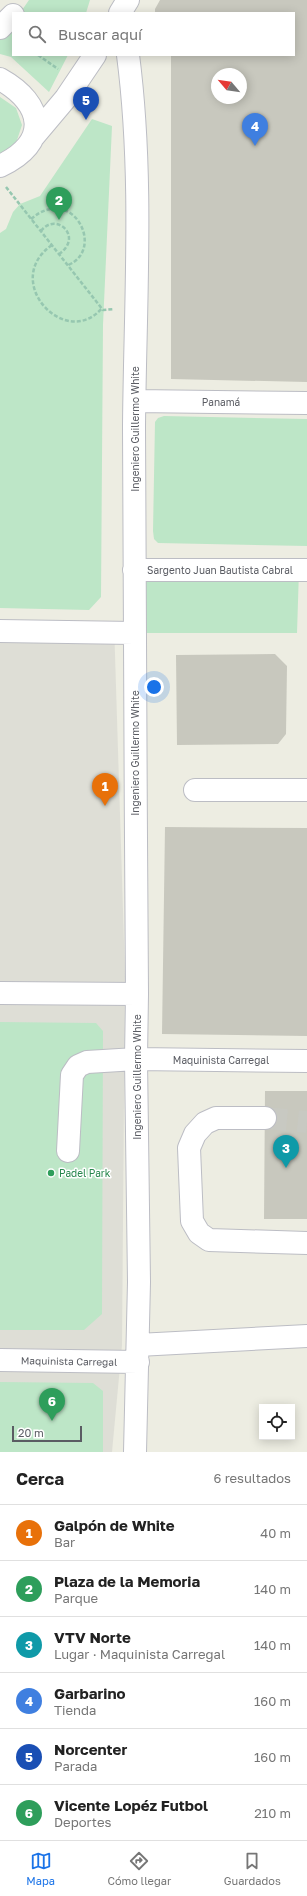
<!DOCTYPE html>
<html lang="es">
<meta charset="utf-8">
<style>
:root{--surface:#fff;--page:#f6f6f6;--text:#222;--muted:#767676;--line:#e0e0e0;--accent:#1a73e8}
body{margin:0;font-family:"Golos Text",sans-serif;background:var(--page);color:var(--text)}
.controls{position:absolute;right:12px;bottom:12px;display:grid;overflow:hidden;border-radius:0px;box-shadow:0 2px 10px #0003}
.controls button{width:36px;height:36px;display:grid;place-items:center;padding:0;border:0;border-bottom:1px solid var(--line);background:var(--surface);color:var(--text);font:20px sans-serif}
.compass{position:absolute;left:211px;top:68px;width:36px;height:36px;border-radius:50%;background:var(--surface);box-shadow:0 2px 10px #0003;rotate:299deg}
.scale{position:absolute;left:12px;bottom:10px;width:70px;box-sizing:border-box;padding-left:4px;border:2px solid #5a5c63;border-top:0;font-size:11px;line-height:14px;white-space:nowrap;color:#5a5c63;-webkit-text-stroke:3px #fff;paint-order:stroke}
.you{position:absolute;left:154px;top:687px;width:14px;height:14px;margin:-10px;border:3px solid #fff;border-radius:50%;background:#1a73e8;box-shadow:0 0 0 6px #1a73e833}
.badge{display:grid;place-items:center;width:26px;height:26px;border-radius:50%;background:var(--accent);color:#fff;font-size:13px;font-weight:700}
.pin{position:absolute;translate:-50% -33px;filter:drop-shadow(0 1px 2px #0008)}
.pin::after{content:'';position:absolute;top:21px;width:14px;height:12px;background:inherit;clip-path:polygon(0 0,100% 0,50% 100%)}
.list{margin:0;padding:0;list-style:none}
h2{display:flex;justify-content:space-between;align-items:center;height:52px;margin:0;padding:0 16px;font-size:17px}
h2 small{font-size:13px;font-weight:400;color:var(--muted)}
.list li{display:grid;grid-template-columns:26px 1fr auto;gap:12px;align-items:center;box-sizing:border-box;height:56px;padding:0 16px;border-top:1px solid var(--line)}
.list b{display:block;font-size:15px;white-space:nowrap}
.list p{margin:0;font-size:13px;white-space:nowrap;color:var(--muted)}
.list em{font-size:13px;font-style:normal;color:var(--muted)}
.icon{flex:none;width:22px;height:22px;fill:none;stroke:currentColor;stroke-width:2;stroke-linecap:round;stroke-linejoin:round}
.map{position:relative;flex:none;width:307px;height:1452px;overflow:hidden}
.search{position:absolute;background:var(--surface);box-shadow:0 2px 10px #0003;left:12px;right:12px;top:12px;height:44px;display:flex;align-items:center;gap:10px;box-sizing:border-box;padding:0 14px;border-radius:0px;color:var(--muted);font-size:15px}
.sheet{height:388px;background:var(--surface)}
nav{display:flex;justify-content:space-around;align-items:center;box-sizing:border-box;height:56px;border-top:1px solid var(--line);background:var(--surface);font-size:11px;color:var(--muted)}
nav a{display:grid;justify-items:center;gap:2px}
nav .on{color:var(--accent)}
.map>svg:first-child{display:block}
.industrial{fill:#deded6}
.green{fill:#bde6c7}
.building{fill:#c8c8be;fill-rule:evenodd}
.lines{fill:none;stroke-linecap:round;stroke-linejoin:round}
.minor-tunnel{stroke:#c8c9c2;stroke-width:22;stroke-dasharray:22 11;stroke-linecap:butt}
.minor-casing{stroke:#bcbdc4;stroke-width:24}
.path{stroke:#96c7b0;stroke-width:2.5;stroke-dasharray:4 2;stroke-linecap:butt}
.minor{stroke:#fff;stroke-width:22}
.leisure-dot{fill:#2e9e5b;stroke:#fff;stroke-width:1.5}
.labels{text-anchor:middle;stroke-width:3;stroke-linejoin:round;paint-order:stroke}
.street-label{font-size:10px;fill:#5a5c63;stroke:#fff}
.leisure-label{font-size:10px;fill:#27864d;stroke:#fff;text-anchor:start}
</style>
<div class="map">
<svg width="307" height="1452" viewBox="0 0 307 1452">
<rect width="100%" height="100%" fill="#edede2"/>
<path class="industrial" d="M0 621 114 622 125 975 122 1345 112 1452H0Z"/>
<path class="green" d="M29 0H90L86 13H20Z
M13 24V55H68L49 92 11 57 0 54V34Z
M0 97 16 108 22 125 16 143 0 155Z
M92 119 112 126 103 325 101 597 89 610 0 608V233L6 229 13 212 20 204 40 196Z
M164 416 307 419V546L158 543 154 539 153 531 155 422 158 418Z
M134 570H299L297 633H134Z
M0 1022 96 1023 103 1031 102 1314 84 1330H0Z
M0 1382 93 1383 103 1391V1452H0Z"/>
<path class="building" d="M160 0H307V382L171 379V55H294V13H155V9ZM217 74H241V98H217Z
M275 654 287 666 286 734 278 744 177 745 176 655Z
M165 827 307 828V1036L162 1034Z
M265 1091H307V1219H264Z"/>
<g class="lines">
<path class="minor-tunnel" d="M265 1118 307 1122"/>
<defs>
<path id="minor" d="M120 13 128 0
M0 28 13 15
M128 55C144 178 135 303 134 427 134 616 136 805 137 994L136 1059 139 1282 135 1452
M0 79C45 104 50 143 0 166
M34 136 66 98 95 55
M135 401 307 403
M134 570H307
M0 631 134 633
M195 790H306
M0 993 137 994
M265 1118H216L205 1123 195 1134 189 1148 192 1221 199 1233 209 1240 307 1243
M68 1151 72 1075 78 1066 87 1062 136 1059 307 1061
M138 1345 307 1336
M0 1360 138 1362"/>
</defs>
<use href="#minor" class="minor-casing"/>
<path class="path" d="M38 55 58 69
M6 187 103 310 114 309
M31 219C73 183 106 250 68 265
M41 231C56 211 84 237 59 254
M52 245C0 281 66 351 102 308"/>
<use href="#minor" class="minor"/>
</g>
<circle class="leisure-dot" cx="51" cy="1173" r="4"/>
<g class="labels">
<g class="street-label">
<text x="221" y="406">Panamá</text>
<text transform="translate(135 429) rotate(-90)" y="4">Ingeniero Guillermo White</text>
<text x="220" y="574">Sargento Juan Bautista Cabral</text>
<text transform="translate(135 753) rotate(-90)" y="4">Ingeniero Guillermo White</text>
<text x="221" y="1064">Maquinista Carregal</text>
<text transform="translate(137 1077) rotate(-90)" y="4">Ingeniero Guillermo White</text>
<text transform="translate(69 1361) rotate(1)" y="4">Maquinista Carregal</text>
</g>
<g class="leisure-label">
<text x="59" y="1177">Padel Park</text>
</g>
</g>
</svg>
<div class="controls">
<button><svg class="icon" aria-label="locate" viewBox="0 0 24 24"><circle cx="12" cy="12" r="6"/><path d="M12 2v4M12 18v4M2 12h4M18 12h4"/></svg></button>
</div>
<svg class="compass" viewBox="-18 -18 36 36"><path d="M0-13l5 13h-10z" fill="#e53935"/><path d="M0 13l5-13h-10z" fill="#767676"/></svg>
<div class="scale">20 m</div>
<div class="you"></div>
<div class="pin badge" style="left:105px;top:806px;background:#e8710a">1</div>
<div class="pin badge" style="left:59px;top:220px;background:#2e9e5b">2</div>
<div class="pin badge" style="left:286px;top:1168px;background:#0f9aa8">3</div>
<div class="pin badge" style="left:255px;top:146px;background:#3f7fe0">4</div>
<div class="pin badge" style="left:86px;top:120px;background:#1a4fb4">5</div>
<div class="pin badge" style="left:52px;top:1421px;background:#2e9e5b">6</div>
<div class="search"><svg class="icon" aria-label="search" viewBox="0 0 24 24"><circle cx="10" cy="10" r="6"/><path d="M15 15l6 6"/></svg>Buscar aquí</div>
</div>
<section class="sheet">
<h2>Cerca<small>6 resultados</small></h2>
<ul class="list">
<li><span class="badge" style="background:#e8710a">1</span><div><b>Galpón de White</b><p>Bar</p></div><em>40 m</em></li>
<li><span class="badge" style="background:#2e9e5b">2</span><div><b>Plaza de la Memoria</b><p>Parque</p></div><em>140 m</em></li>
<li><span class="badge" style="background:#0f9aa8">3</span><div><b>VTV Norte</b><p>Lugar · Maquinista Carregal</p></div><em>140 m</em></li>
<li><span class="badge" style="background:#3f7fe0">4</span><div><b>Garbarino</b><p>Tienda</p></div><em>160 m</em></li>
<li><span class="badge" style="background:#1a4fb4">5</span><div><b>Norcenter</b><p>Parada</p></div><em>160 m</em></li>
<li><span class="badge" style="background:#2e9e5b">6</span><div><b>Vicente Lopéz Futbol</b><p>Deportes</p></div><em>210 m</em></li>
</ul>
</section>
<nav>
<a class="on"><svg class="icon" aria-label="map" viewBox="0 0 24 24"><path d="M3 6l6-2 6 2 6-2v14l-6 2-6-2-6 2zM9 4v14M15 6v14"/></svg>Mapa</a>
<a><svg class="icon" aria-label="directions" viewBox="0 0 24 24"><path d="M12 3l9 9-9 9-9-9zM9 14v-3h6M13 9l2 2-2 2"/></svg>Cómo llegar</a>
<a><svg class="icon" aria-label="saved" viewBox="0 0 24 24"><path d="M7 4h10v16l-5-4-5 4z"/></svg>Guardados</a>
</nav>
